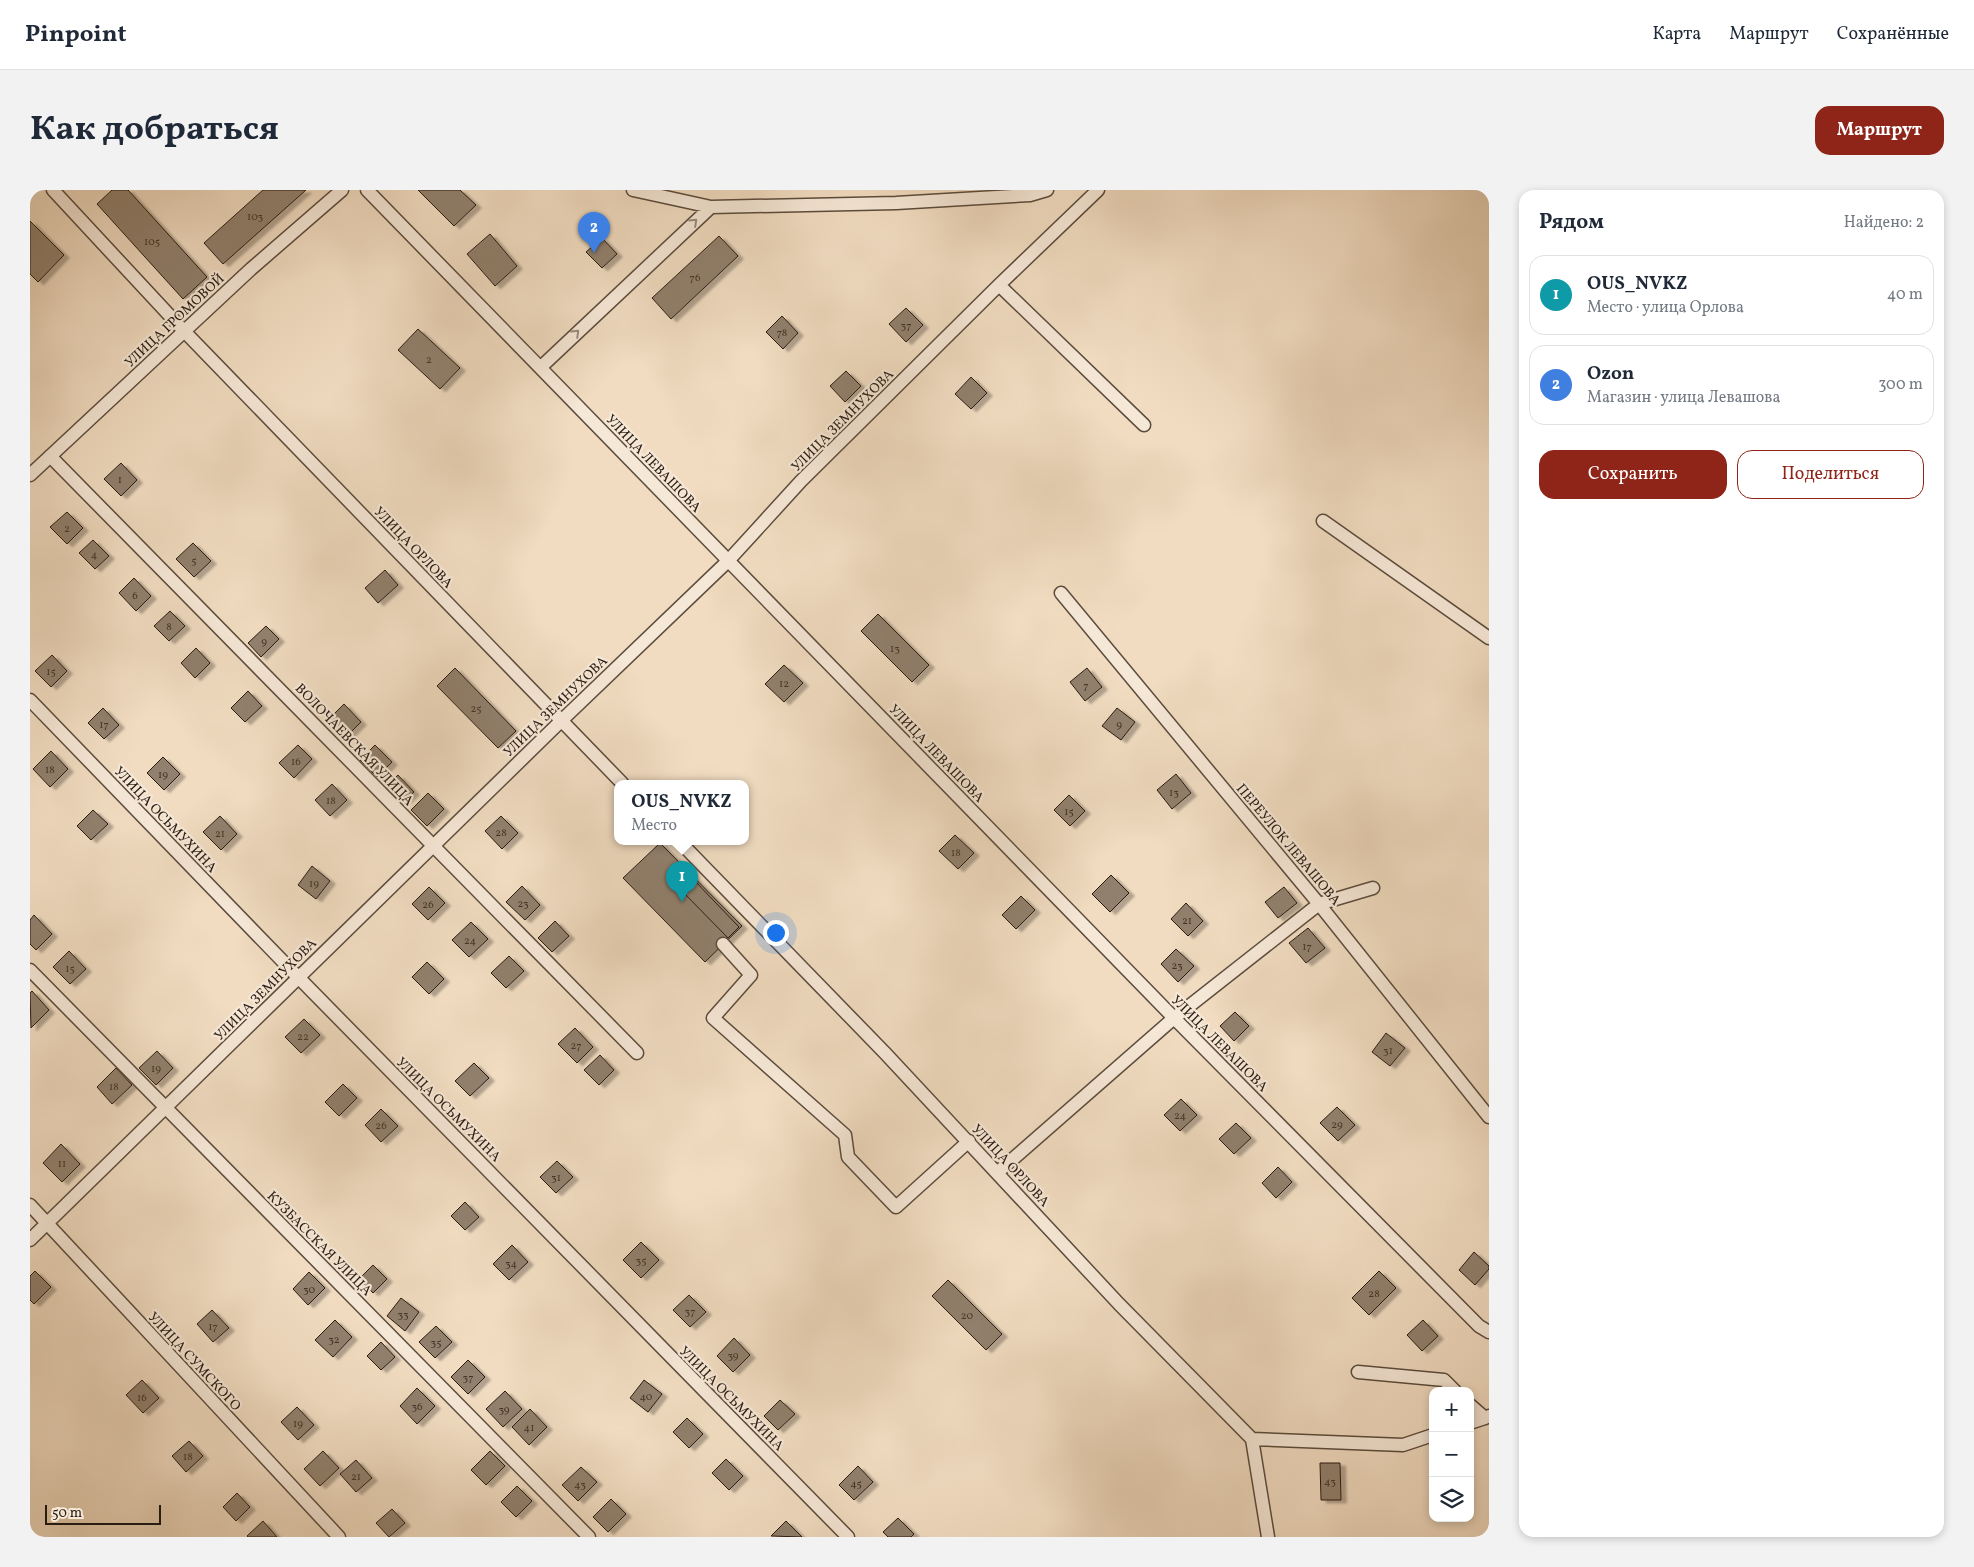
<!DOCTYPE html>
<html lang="ru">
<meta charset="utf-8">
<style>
:root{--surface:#fff;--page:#f2f2f3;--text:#1f2937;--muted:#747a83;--line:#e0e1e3;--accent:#8f2418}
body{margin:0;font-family:Vollkorn,serif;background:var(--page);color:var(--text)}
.controls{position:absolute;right:15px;bottom:15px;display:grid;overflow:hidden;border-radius:10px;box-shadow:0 2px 8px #0003}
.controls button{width:45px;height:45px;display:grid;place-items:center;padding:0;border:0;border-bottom:1px solid var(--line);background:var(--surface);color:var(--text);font:25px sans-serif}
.scale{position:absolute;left:15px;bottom:12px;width:116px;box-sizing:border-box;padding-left:5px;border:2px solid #2a1c11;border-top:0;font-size:14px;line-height:18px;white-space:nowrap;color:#2a1c11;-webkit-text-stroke:4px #f6e8d7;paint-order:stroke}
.you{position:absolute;left:745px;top:742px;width:18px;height:18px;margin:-12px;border:4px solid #fff;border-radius:50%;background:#1a73e8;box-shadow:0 0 0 8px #1a73e833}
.badge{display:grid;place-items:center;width:32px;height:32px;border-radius:50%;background:var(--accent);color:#fff;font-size:16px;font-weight:700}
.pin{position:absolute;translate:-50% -41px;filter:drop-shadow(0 1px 2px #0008)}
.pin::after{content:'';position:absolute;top:26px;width:18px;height:15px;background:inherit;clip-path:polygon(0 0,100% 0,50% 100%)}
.popup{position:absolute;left:584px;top:590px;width:135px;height:65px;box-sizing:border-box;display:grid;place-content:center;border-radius:10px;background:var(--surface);filter:drop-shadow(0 1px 4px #0005);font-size:16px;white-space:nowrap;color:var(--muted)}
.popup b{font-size:19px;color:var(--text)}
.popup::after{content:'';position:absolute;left:50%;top:100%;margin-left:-10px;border:10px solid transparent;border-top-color:var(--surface)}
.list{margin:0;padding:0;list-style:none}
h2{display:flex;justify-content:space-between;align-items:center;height:65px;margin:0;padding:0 20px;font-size:21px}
h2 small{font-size:16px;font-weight:400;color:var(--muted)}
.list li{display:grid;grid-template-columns:32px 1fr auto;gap:15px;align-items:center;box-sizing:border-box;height:80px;margin:0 10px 10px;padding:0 10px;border:1px solid var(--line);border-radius:15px}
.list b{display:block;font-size:19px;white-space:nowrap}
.list p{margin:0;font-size:16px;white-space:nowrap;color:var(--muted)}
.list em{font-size:16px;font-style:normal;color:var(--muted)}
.actions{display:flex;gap:10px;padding:15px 20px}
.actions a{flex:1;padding:11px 0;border:1px solid var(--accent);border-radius:15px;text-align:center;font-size:18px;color:var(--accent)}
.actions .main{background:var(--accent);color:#fff}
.icon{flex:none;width:28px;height:28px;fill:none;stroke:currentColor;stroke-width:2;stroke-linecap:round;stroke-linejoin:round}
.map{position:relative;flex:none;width:1459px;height:1347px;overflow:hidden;border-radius:15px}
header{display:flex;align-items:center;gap:30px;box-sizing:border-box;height:70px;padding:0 25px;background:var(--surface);border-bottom:1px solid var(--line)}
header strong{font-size:24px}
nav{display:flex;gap:28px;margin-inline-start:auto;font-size:18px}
.intro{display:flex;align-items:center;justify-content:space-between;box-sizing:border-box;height:120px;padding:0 30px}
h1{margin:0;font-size:35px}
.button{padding:12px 22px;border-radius:15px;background:var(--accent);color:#fff;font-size:18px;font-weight:700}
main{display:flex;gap:30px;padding:0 30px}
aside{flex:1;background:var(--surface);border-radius:15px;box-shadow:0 2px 8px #0003}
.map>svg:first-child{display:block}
.building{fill:#91806d;stroke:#2a1c11;filter:url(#shadow)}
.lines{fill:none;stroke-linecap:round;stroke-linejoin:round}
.street-casing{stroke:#5c4c3d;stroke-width:15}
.street{stroke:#f6e8d7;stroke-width:12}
.oneway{stroke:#9a8c7e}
.labels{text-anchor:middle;stroke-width:4.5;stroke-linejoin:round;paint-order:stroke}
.number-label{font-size:11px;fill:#443528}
.street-label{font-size:14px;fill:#2a1c11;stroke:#f6e8d7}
</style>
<header>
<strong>Pinpoint</strong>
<nav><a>Карта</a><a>Маршрут</a><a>Сохранённые</a></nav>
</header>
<div class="intro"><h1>Как добраться</h1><a class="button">Маршрут</a></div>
<main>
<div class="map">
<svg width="1459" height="1347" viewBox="0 0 1459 1347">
<defs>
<filter id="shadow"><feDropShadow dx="5.5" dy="3" stdDeviation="1" flood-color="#0004"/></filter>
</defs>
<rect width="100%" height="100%" fill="#f1dcc1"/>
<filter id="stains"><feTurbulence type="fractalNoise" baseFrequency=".004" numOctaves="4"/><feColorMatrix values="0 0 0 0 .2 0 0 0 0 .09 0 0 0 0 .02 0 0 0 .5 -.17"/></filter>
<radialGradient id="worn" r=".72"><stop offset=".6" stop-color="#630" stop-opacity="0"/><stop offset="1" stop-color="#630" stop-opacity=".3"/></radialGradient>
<path class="building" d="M82 0H98L177 87 153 109 67 14Z
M233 0H276L193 74 174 53Z
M388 0H430L446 15 424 36Z
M0 31 34 65 8 92 0 84Z
M460 44 487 76 465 96 437 64Z
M689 46 708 66 641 129 622 108Z
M572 48 587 64 572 78 556 62Z
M876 118 893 135 876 152 859 134Z
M752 126 768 143 753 159 736 142Z
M388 139 430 178 410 199 368 160Z
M816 181 831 196 815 212 800 196Z
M941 187 957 203 941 219 925 204Z
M91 273 107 290 91 306 74 289Z
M37 322 53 338 37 354 20 337Z
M63 350 79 366 65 379 49 363Z
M163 353 181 371 164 387 146 369Z
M355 380 368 395 348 413 335 398Z
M104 388 121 406 106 421 89 403Z
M140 421 155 436 139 451 124 436Z
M848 424 899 475 882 492 831 441Z
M236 436 249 449 231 467 218 453Z
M166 458 180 473 165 488 151 473Z
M22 465 37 481 21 497 5 481Z
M754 475 773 493 754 512 735 494Z
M425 478 486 541 468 558 407 496Z
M1057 478 1072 497 1055 511 1040 492Z
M218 501 232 516 215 532 201 518Z
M314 514 331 532 317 546 300 528Z
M73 518 89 535 74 549 58 533Z
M1087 518 1105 532 1091 550 1072 536Z
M268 555 282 569 264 588 249 573Z
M345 555 362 572 347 587 330 570Z
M21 561 38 579 20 597 3 579Z
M133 567 150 584 134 600 117 583Z
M1146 584 1161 603 1142 619 1127 600Z
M368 585 384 602 367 618 351 602Z
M302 594 317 610 300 626 285 610Z
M398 603 414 619 397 636 381 620Z
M1039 605 1055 621 1040 636 1024 620Z
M63 620 78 634 61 650 47 636Z
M190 626 207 644 191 660 173 642Z
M471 626 488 643 472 659 455 641Z
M925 645 944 663 928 679 909 661Z
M630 653 712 736 675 772 593 688Z
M282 676 300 691 286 709 268 695Z
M1081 685 1099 703 1080 722 1062 704Z
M661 687 709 737 698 748 649 698Z
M492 696 510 715 495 730 476 712Z
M399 697 415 713 398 730 382 714Z
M1254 697 1267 713 1248 728 1235 712Z
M991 706 1005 720 986 739 972 725Z
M1156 713 1173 731 1158 746 1141 729Z
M4 725 22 744 6 760 0 754V730Z
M525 731 539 746 522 762 508 748Z
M441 732 458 749 439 767 422 750Z
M1278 738 1295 758 1276 773 1259 753Z
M1146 759 1164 776 1148 792 1131 774Z
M39 761 56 779 40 794 23 777Z
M479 766 494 781 476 798 461 783Z
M397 772 414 789 399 804 382 787Z
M2 801 19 820 1 838 0 803Z
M1205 822 1219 836 1204 851 1190 836Z
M274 829 290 845 271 863 255 847Z
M545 838 563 857 547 873 528 854Z
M1356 843 1375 858 1360 876 1342 862Z
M127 861 143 878 126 895 109 878Z
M570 865 584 880 569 895 554 880Z
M444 873 459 888 440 906 425 891Z
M86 878 102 895 82 914 67 897Z
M313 894 327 908 309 926 295 912Z
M1151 909 1167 925 1150 941 1134 925Z
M1307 917 1325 935 1308 951 1290 933Z
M351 919 368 936 351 952 335 935Z
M1206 933 1221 948 1204 964 1189 949Z
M31 954 50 974 32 992 13 973Z
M527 971 543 987 526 1003 510 987Z
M1248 977 1262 992 1246 1008 1232 993Z
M435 1012 449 1027 435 1040 421 1026Z
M611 1052 629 1070 611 1088 593 1070Z
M482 1055 498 1072 479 1090 463 1074Z
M1444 1062 1459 1076V1079L1445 1095 1429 1080Z
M343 1075 357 1089 343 1103 329 1089Z
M5 1081 21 1097 4 1114 0 1110V1086Z
M1349 1081 1366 1098 1339 1125 1322 1108Z
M279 1082 295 1098 278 1115 263 1099Z
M918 1090 972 1144 956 1160 902 1106Z
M659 1105 676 1122 660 1137 643 1120Z
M371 1108 389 1122 375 1141 357 1126Z
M182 1120 199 1138 183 1152 167 1134Z
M305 1130 322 1147 303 1167 285 1150Z
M1393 1130 1408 1146 1392 1161 1377 1145Z
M406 1136 422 1152 405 1168 389 1152Z
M704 1148 720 1165 703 1182 687 1166Z
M351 1152 365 1167 351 1180 337 1166Z
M438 1170 455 1187 438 1204 421 1187Z
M112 1190 129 1208 113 1223 96 1205Z
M614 1190 632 1204 618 1222 600 1208Z
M387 1198 405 1216 387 1234 370 1216Z
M475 1201 492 1219 473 1237 456 1219Z
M750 1210 765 1224 748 1240 734 1226Z
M267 1217 284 1235 268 1250 251 1232Z
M500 1219 517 1237 499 1255 482 1237Z
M657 1228 673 1244 659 1258 643 1242Z
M159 1251 173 1266 156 1282 142 1266Z
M293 1261 309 1278 290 1296 274 1279Z
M460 1261 475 1276 456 1295 441 1280Z
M696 1269 713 1286 699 1300 682 1283Z
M326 1270 342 1288 326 1302 310 1284Z
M1290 1273H1310L1311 1310H1291Z
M828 1276 843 1292 824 1310 809 1295Z
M551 1277 567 1292 548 1311 532 1295Z
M487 1296 502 1311 486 1327 471 1312Z
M207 1303 220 1317 206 1331 193 1317Z
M581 1309 596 1324 578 1342 563 1327Z
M362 1319 375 1333 359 1347 346 1333Z
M868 1328 884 1344 881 1347H858L853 1342Z
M233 1331 247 1347H218L217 1346Z
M756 1331 772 1347 741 1346Z"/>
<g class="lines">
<defs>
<path id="street" d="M23 0 154 141 592 593
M337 0 1144 828 1449 1136 1459 1142
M603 0 681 17 866 13 1000 5 1017 0
M969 95 1114 235
M511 177 681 17
M20 266 607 863
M0 285 221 79 312 0
M1293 331 1459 448
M1031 403 1289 714 1459 927
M0 510 268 787 818 1347
M649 651 855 863 1089 1114 1222 1249 1238 1347
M693 754 721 785 683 828 815 945 818 967 866 1017 939 951
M0 780 559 1347
M968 982 1144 828 1289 714 1343 698
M0 1015 309 1347
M0 1050 531 531 698 371 771 291 969 95 1068 0
M1328 1182 1414 1190 1425 1201
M1440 1215 1455 1228 1459 1226
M1440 1233 1455 1228
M1222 1249 1373 1255 1403 1245"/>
</defs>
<use href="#street" class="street-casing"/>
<use href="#street" class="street"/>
</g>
<defs><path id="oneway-chevron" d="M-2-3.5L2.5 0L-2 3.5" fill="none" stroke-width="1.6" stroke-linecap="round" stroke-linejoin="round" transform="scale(1.25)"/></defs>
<g class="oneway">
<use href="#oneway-chevron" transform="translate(664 32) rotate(-43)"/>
<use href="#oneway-chevron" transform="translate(546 143) rotate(-44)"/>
</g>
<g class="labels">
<g class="number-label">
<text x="225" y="30">103</text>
<text x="122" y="55">105</text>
<text x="665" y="91">76</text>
<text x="876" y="139">37</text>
<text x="752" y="146">78</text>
<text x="399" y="173">2</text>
<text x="90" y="293">1</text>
<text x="37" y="342">2</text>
<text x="64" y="368">4</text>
<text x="164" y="374">5</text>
<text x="105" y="409">6</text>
<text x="139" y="440">8</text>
<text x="234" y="455">9</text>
<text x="865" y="462">13</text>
<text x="21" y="485">15</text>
<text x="754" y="497">12</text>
<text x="1056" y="499">7</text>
<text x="446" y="522">25</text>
<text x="74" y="538">17</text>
<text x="1089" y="538">9</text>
<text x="266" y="575">16</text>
<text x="20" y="583">18</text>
<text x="133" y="588">19</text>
<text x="1144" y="606">13</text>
<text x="301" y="614">18</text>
<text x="1039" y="625">15</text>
<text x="471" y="646">28</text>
<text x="190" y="647">21</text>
<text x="926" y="666">18</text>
<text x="284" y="697">19</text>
<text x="493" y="717">23</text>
<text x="398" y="718">26</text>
<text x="1157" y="734">21</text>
<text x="440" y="754">24</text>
<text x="1277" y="760">17</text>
<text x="1147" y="779">23</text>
<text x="40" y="782">15</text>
<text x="273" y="850">22</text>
<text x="546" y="859">27</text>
<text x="1358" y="864">31</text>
<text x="126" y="882">19</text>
<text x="84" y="900">18</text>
<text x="1150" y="929">24</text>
<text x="1307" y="938">29</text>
<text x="351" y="939">26</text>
<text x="32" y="977">11</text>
<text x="526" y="991">31</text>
<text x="611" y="1074">35</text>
<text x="481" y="1077">34</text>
<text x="279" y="1103">30</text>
<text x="1344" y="1107">28</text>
<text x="660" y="1125">37</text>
<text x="373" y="1128">33</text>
<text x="937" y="1129">20</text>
<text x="183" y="1140">17</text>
<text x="304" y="1153">32</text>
<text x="406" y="1156">35</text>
<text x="703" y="1169">39</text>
<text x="438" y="1191">37</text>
<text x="616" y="1210">40</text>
<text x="112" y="1211">16</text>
<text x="387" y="1220">36</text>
<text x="474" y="1223">39</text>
<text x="268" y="1237">19</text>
<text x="499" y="1241">41</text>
<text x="158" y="1270">18</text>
<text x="326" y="1290">21</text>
<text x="1300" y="1295">43</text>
<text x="826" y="1297">45</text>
<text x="550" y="1298">43</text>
</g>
<g class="street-label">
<text transform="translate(144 130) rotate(-43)" y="5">УЛИЦА ГРОМОВОЙ</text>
<text transform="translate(812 230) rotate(-45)" y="5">УЛИЦА ЗЕМНУХОВА</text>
<text transform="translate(624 273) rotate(46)" y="5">УЛИЦА ЛЕВАШОВА</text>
<text transform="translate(384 357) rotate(46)" y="5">УЛИЦА ОРЛОВА</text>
<text transform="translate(525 516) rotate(-44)" y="5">УЛИЦА ЗЕМНУХОВА</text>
<text transform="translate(325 554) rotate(46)" y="5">ВОЛОЧАЕВСКАЯ УЛИЦА</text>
<text transform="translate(907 563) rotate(46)" y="5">УЛИЦА ЛЕВАШОВА</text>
<text transform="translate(136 629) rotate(46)" y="5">УЛИЦА ОСЬМУХИНА</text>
<text transform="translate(1259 654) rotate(50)" y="5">ПЕРЕУЛОК ЛЕВАШОВА</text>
<text transform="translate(235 799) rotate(-45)" y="5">УЛИЦА ЗЕМНУХОВА</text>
<text transform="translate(1190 853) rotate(45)" y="5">УЛИЦА ЛЕВАШОВА</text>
<text transform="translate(419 919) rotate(45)" y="5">УЛИЦА ОСЬМУХИНА</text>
<text transform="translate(981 975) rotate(47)" y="5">УЛИЦА ОРЛОВА</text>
<text transform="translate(290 1053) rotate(45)" y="5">КУЗБАССКАЯ УЛИЦА</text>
<text transform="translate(165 1171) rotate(47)" y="5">УЛИЦА СУМСКОГО</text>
<text transform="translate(702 1208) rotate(45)" y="5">УЛИЦА ОСЬМУХИНА</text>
</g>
</g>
<rect width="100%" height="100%" filter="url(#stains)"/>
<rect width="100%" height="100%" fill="url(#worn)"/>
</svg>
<div class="controls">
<button>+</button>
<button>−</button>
<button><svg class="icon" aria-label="layers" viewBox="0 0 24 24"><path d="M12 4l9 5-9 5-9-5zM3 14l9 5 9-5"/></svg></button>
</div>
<div class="scale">50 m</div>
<div class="you"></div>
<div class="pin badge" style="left:652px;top:712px;background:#0f9aa8">1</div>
<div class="popup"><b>OUS_NVKZ</b>Место</div>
<div class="pin badge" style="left:564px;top:63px;background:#3f7fe0">2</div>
</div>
<aside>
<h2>Рядом<small>Найдено: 2</small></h2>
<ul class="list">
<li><span class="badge" style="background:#0f9aa8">1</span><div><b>OUS_NVKZ</b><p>Место · улица Орлова</p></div><em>40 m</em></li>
<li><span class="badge" style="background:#3f7fe0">2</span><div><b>Ozon</b><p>Магазин · улица Левашова</p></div><em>300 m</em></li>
</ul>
<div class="actions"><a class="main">Сохранить</a><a>Поделиться</a></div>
</aside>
</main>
